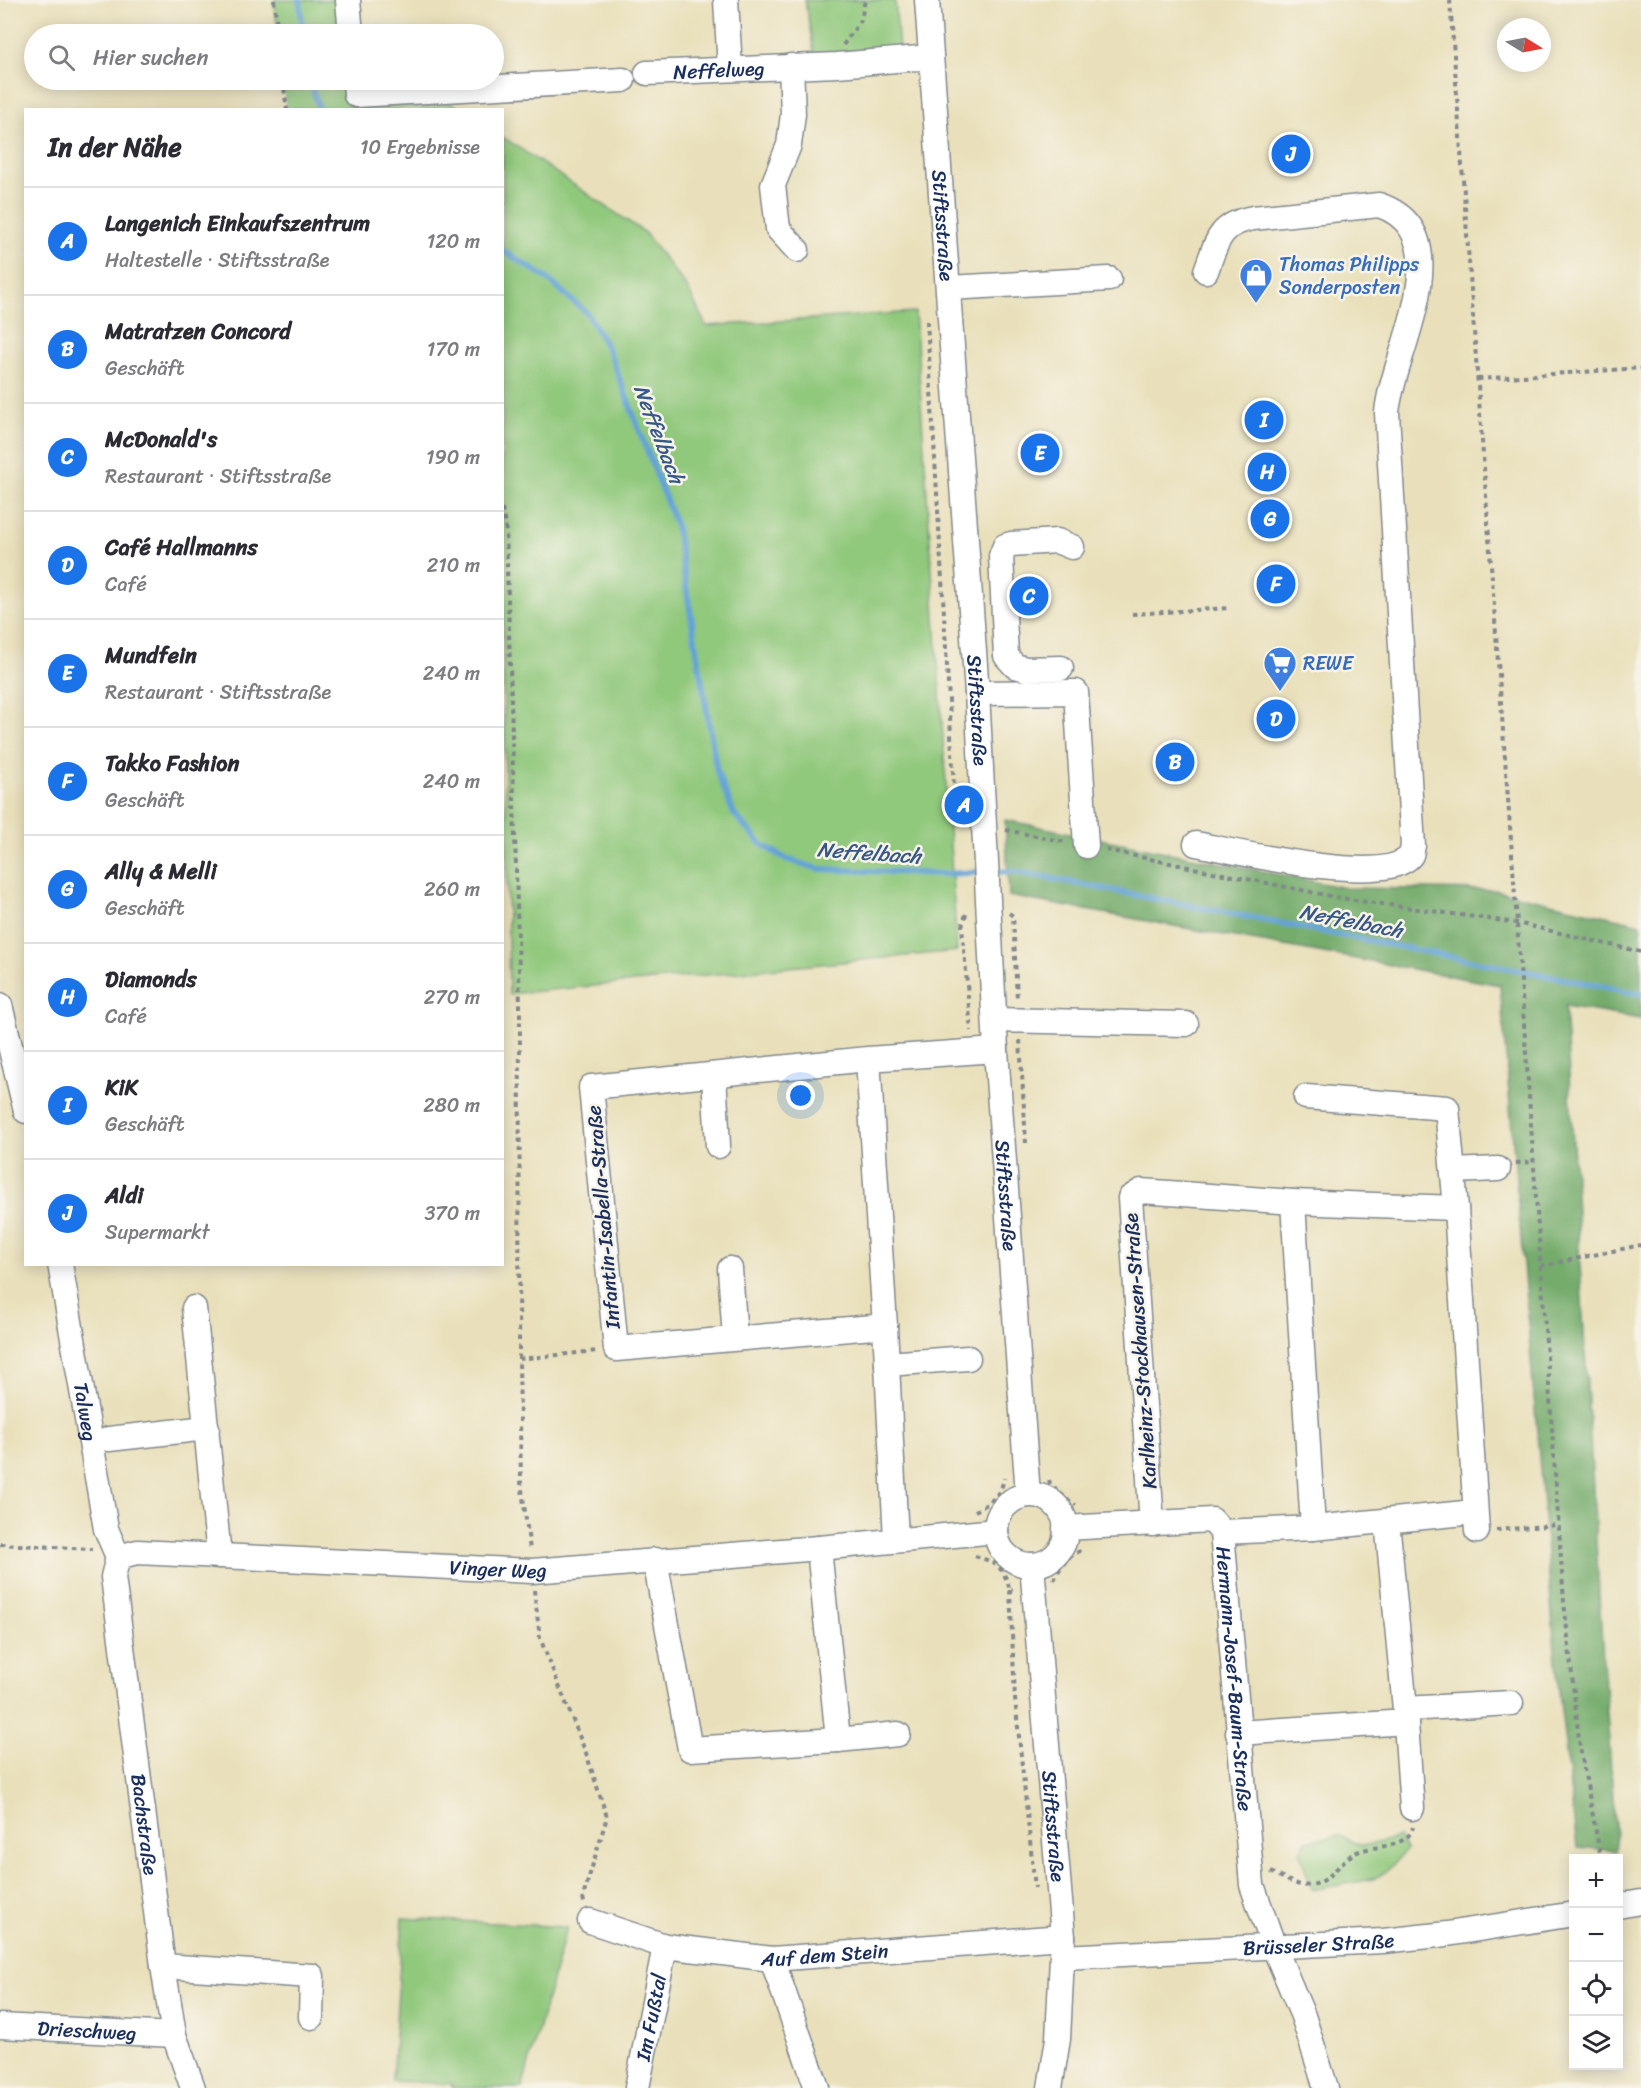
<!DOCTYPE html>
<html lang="de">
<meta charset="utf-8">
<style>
:root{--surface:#fff;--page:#f2f2f3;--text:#2b2b33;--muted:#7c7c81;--line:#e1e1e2;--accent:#1a73e8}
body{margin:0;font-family:Sriracha,sans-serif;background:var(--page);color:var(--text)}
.controls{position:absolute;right:18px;bottom:18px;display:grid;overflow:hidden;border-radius:0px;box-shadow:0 3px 15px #0003}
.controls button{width:54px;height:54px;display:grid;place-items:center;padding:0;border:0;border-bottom:2px solid var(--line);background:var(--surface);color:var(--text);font:30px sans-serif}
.compass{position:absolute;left:1497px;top:18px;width:54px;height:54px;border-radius:50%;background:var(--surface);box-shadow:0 3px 15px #0003;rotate:100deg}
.you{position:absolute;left:801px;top:1096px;width:21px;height:21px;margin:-15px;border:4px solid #fff;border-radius:50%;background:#1a73e8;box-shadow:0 0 0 9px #1a73e833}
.badge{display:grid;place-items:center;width:39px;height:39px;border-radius:50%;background:var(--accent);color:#fff;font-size:20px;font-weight:700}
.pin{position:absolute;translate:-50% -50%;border:3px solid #fff;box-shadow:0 2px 6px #0006}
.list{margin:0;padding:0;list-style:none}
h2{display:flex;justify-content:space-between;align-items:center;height:78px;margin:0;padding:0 24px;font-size:26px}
h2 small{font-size:20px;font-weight:400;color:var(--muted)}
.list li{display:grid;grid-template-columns:39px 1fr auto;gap:18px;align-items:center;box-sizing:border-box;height:108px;padding:0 24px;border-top:2px solid var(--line)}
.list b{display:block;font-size:22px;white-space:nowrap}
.list p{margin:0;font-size:20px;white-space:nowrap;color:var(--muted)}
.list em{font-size:20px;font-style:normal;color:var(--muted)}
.icon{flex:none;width:33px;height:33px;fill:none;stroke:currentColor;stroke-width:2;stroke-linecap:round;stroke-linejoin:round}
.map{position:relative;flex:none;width:1641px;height:2088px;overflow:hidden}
.search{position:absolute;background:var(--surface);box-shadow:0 3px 15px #0003;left:24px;top:24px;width:480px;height:66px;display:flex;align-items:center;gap:15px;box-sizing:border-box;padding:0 21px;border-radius:33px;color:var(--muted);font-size:22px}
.panel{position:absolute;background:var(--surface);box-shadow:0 3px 15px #0003;left:24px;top:108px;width:480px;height:1158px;border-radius:0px}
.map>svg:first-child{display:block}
.green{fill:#90c87c;stroke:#567c6d;stroke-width:1.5}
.forest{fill:#74ac6c;stroke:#486e65;stroke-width:1.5}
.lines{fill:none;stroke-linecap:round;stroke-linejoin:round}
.stream{stroke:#64a3d6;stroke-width:6}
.minor-casing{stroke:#82888c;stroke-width:27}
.path{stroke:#82888c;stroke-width:4;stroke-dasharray:4.5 4.5;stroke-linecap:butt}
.minor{stroke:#fff;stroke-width:24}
.labels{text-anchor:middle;stroke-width:5;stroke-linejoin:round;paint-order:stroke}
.street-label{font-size:20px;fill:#1b2f5e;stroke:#f7f3e8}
.shop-label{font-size:20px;fill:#366cbe;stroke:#f7f3e8;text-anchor:start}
.water-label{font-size:21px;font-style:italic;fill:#355888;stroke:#f7f3e8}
</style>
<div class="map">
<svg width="1641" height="2088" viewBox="0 0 1641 2088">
<rect width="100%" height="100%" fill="#f7f3e8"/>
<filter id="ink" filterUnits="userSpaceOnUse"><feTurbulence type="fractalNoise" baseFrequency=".0167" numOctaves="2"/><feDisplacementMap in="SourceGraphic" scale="12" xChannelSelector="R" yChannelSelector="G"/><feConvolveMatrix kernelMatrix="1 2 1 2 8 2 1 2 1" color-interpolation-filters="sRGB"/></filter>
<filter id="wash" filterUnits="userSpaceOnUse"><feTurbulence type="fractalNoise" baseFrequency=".008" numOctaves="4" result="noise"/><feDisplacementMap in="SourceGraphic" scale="24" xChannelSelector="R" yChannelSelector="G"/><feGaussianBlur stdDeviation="1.35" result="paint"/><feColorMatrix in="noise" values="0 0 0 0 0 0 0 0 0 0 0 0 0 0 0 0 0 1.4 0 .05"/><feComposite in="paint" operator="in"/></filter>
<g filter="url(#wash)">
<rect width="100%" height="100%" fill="#e9e0bb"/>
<path class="green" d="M274 0H334L338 34H278Z
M805 0H895L899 49 814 53Z
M283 80H343L351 102 442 97 461 109H287Z
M503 137 644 232 688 289 706 326 915 312 957 951 509 994 502 593Z
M1338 1835 1363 1846 1399 1837 1406 1850 1388 1870 1374 1879 1312 1890 1300 1853 1306 1841Z
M403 1918 567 1927 522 2088H452V2084L392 2081Z"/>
<path class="forest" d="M1005 820 1346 888 1495 890 1641 924V1019L1565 1006 1603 1660 1617 1851 1577 1847 1557 1675 1500 985 1009 896Z"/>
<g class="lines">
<path class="stream" d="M300 0 303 34
M309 80 320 110
M502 250 545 277 587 313 609 351 676 526 717 772 734 814 761 844 786 859 819 869 944 874 982 872
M992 872 1013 871 1641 994"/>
</g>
</g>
<g filter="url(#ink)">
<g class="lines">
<defs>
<g id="minor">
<path d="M348 0 351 34"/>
<path d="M726 0 730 69"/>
<path id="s1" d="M927 0 977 693 996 1050 1028 1495"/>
<path d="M791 66 793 114 789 145 773 185 778 229 797 250"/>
<path id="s2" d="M647 73 837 65 931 57"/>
<path d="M355 80 356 95 623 80"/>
<path d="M949 288 1109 279"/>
<path d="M1061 668 1026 669 1015 666 1006 656 1001 556 1005 546 1011 544 1057 541 1072 547"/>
<path d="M977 693 1076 692 1086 846"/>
<path d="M1196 844C1233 851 1386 888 1411 855 1412 853 1412 849 1413 846L1387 413C1391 356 1465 234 1379 205L1253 218C1219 224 1217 241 1206 271"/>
<path d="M0 1005 26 1111"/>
<path d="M995 1020 1186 1024"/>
<path d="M868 1059 885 1326 616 1349 591 1087 868 1059 996 1050"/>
<path d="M714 1075 718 1146"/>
<path d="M1306 1097 1447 1108 1456 1208 1477 1531"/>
<path d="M1453 1171 1498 1169"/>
<path d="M1293 1202 1313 1528"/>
<path id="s3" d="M60 1264 106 1529 118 1557"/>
<path d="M730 1269 735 1338"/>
<path d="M194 1308 219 1556"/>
<path d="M885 1326 896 1539"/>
<path d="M887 1364 968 1358"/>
<path d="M109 1439 207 1428"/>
<circle cx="1031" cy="1530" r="35"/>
<path d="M1387 1521 1405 1709 1412 1808"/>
<path d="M1152 1524 1130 1198 1141 1191 1293 1202 1456 1208"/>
<path id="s4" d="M1065 1528 1212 1520 1222 1532 1252 1885 1274 1947 1303 2016 1326 2088"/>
<path d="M1222 1532 1313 1528 1475 1512"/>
<path d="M819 1548 838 1740 898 1734"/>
<path id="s5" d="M118 1557 137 1552 532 1571 819 1548 996 1531"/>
<path id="s6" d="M118 1557 113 1577 163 1966 174 2035 193 2088"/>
<path d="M655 1560 690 1749 838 1740"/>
<path id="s7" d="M1032 1565 1063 1937 1058 2039 1050 2088"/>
<path d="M1405 1709 1511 1703"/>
<path d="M1238 1733 1406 1722"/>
<path d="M1618 1906 1641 1902"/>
<path id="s8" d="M590 1921 665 1946 772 1959 1063 1937"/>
<path id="s9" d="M1063 1957 1383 1941 1447 1934 1574 1914"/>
<path d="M772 1959 817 2088"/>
<path d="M163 1966 312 1976 311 2017"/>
<path id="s10" d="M0 2026 174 2035"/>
<path id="s11" d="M637 2088 665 1946"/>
</g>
</defs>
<use href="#minor" class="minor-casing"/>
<path class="path" d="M274 0 278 34
M1450 0 1517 923 1564 1602 1580 1748 1601 1858
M843 45 861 20 865 0
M283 80 287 110
M927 321 955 804 961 818
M1478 379 1641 368
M502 509 506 531 520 1005 519 1359 521 1482 530 1550
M1132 614 1229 608
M1006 830 1066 842
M1106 850 1340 898 1517 923 1641 952
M1009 913 1013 916 1017 999
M966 914 962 926 971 1031
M1020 1040 1026 1143
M1516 1163 1533 1162
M1541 1266 1641 1245
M519 1359 597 1351
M1049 1480 1050 1484 1071 1503 1076 1505
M975 1511C989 1504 1002 1494 1004 1478
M1496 1530 1558 1525
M0 1544 92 1549
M975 1556C998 1563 1003 1567 1010 1590L1013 1589
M1054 1580C1060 1567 1069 1554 1083 1550
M534 1590 540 1638 586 1753 607 1817 583 1897 584 1903
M1010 1590 1015 1699 1035 1888
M1271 1872C1282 1877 1298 1888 1311 1885 1333 1882 1340 1857 1360 1851 1378 1845 1407 1848 1413 1827"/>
<use href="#minor" class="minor"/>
</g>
</g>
<defs>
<symbol id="shop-pin" viewBox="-11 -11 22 30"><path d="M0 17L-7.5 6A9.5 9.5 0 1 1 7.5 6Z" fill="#3f7fe0" stroke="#f7f3e8"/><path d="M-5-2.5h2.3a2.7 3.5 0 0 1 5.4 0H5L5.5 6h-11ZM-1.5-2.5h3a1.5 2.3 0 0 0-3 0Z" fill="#fff"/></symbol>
<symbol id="supermarket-pin" viewBox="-11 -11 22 30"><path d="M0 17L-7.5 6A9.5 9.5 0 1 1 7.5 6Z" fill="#3f7fe0" stroke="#f7f3e8"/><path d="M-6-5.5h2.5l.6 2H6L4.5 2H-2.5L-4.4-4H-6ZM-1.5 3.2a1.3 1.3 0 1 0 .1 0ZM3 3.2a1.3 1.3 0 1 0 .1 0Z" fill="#fff"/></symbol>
</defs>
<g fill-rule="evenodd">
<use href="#shop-pin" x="1237" y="256" width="38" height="52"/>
<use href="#supermarket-pin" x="1261" y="644" width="38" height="52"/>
</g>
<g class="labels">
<g class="street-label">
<text dy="7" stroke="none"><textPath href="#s2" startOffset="72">Neffelweg</textPath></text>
<text dy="7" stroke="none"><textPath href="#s1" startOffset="226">Stiftsstraße</textPath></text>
<text dy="7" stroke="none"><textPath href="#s1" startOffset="712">Stiftsstraße</textPath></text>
<text dy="7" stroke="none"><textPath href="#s1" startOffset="1198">Stiftsstraße</textPath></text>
<text transform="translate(603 1217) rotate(-95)" y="7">Infantin-Isabella-Straße</text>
<text transform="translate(1140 1351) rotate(-94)" y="7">Karlheinz-Stockhausen-Straße</text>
<text dy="7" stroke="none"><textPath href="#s3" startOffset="150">Talweg</textPath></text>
<text dy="7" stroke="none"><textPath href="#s5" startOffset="381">Vinger Weg</textPath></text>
<text dy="7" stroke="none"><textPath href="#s4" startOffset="310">Hermann-Josef-Baum-Straße</textPath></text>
<text dy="7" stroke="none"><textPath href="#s6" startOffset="270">Bachstraße</textPath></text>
<text dy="7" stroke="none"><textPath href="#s7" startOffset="262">Stiftsstraße</textPath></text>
<text dy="7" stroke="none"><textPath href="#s9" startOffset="256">Brüsseler Straße</textPath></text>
<text dy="7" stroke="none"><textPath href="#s8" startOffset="240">Auf dem Stein</textPath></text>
<text dy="7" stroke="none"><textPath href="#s11" startOffset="72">Im Fußtal</textPath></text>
<text dy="7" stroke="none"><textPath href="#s10" startOffset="87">Drieschweg</textPath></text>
</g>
<g class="shop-label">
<text x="1279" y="271">Thomas Philipps<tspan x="1279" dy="23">Sonderposten</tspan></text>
<text x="1303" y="670">REWE</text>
</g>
<g class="water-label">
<text transform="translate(659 434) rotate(69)" y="7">Neffelbach</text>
<text transform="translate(869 853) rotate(4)" y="7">Neffelbach</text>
<text transform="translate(1351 921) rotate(11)" y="7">Neffelbach</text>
</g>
</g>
</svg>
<div class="controls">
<button>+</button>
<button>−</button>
<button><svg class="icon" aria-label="locate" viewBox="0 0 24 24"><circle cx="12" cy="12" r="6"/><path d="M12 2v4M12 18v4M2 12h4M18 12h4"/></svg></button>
<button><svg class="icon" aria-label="layers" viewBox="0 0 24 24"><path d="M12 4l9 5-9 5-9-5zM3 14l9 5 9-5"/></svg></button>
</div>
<svg class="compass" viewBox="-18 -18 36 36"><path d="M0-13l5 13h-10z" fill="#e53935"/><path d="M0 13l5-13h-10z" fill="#7c7c81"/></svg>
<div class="you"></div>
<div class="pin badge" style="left:964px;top:805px">A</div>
<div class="pin badge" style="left:1175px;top:762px">B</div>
<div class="pin badge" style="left:1029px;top:596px">C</div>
<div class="pin badge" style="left:1276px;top:719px">D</div>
<div class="pin badge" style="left:1040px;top:453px">E</div>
<div class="pin badge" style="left:1276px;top:584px">F</div>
<div class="pin badge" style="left:1270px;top:519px">G</div>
<div class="pin badge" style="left:1267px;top:472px">H</div>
<div class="pin badge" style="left:1264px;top:420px">I</div>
<div class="pin badge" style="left:1291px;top:154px">J</div>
<div class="search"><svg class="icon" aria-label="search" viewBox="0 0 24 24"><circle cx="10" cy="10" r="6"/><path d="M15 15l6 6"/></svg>Hier suchen</div>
<section class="panel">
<h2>In der Nähe<small>10 Ergebnisse</small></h2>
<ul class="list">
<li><span class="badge">A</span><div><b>Langenich Einkaufszentrum</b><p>Haltestelle · Stiftsstraße</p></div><em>120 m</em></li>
<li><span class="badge">B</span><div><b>Matratzen Concord</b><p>Geschäft</p></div><em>170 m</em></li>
<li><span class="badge">C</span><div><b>McDonald's</b><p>Restaurant · Stiftsstraße</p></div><em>190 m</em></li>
<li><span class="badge">D</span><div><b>Café Hallmanns</b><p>Café</p></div><em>210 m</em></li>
<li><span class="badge">E</span><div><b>Mundfein</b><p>Restaurant · Stiftsstraße</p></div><em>240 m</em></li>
<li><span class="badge">F</span><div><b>Takko Fashion</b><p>Geschäft</p></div><em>240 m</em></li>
<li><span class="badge">G</span><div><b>Ally &amp; Melli</b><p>Geschäft</p></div><em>260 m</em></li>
<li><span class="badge">H</span><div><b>Diamonds</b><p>Café</p></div><em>270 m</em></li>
<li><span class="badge">I</span><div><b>KiK</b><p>Geschäft</p></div><em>280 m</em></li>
<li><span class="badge">J</span><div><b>Aldi</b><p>Supermarkt</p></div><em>370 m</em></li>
</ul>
</section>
</div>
